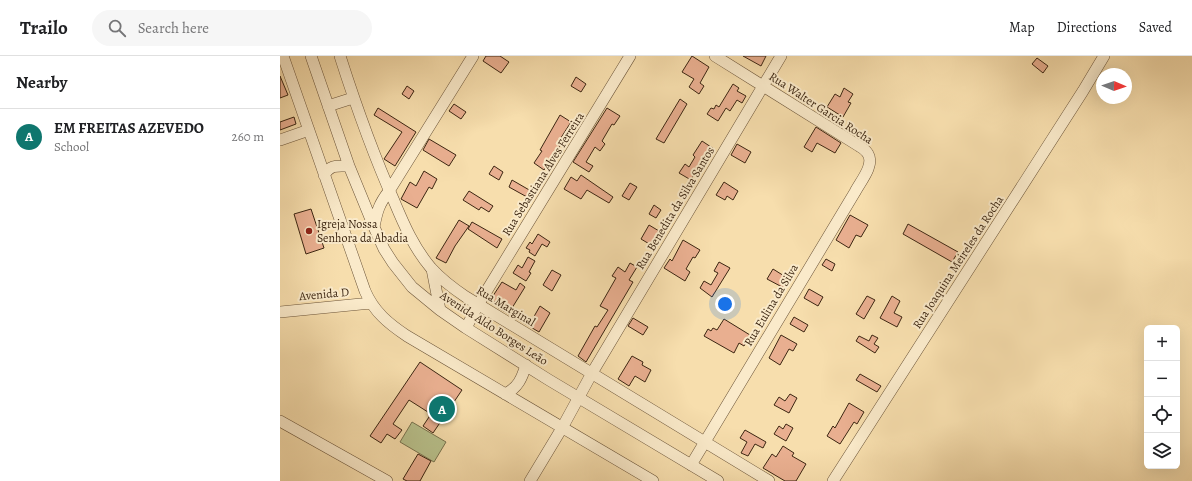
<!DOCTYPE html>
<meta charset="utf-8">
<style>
:root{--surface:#fff;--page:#f6f6f6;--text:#202124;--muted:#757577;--line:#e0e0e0;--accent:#0f766e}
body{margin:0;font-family:Alegreya,serif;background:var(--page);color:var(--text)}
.controls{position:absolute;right:12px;bottom:12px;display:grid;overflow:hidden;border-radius:6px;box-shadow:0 4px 16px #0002}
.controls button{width:36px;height:36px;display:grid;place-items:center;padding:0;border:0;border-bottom:1px solid var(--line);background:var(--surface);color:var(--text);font:20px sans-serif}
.compass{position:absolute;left:816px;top:12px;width:36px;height:36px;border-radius:50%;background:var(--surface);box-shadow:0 4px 16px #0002;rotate:92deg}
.you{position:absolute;left:445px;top:248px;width:14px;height:14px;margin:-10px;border:3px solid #fff;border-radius:50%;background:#1a73e8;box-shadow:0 0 0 6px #1a73e833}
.badge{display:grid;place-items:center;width:26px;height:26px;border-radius:50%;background:var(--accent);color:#fff;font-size:13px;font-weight:700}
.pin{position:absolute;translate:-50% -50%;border:2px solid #fff;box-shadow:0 1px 4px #0006}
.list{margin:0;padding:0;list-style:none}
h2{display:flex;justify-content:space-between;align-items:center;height:52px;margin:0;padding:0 16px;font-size:17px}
h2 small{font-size:13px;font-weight:400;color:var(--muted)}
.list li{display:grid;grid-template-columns:26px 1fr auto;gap:12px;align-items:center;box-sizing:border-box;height:56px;padding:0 16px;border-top:1px solid var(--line)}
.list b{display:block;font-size:15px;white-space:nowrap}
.list p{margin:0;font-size:13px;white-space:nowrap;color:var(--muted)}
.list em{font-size:13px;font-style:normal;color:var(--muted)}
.icon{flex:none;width:22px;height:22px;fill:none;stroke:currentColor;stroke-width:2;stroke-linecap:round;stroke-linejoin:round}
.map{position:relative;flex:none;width:912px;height:425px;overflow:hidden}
header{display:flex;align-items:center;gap:24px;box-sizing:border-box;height:56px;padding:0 20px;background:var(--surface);border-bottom:1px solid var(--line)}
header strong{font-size:19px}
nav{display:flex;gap:22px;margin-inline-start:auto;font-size:14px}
.search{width:280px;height:36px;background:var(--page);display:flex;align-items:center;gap:10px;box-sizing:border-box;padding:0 14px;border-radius:22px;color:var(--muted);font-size:15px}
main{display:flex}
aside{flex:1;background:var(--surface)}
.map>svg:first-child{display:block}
.green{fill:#b9c28d;stroke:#7a7450}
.building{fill:#e9af90;stroke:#3c2612}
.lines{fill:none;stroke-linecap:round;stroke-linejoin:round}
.minor-casing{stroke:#6b5439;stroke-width:12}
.minor{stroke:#faeaca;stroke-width:11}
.poi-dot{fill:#8f2418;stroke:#faeaca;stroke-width:1.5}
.labels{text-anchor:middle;stroke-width:4;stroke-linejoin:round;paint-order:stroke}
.street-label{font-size:12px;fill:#3c2612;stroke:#faeaca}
.poi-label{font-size:12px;fill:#3c2612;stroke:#faeaca;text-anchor:start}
</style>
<header>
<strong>Trailo</strong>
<div class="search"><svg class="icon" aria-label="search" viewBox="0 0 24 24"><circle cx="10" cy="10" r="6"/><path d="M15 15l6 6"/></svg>Search here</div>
<nav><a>Map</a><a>Directions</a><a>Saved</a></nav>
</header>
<main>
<aside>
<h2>Nearby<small></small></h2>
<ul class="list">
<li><span class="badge">A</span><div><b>EM FREITAS AZEVEDO</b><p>School</p></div><em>260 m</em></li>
</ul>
</aside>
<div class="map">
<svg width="912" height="425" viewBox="0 0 912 425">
<rect width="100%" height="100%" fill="#f7dead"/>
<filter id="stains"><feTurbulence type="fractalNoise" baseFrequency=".005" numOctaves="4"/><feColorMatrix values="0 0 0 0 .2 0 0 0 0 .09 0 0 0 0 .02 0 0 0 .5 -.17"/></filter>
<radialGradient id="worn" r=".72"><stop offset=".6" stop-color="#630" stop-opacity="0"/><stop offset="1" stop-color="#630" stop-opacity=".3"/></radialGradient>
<path class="green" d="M132 366 166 386 154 406 120 386Z"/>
<path class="building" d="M206 0H220L229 6 221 17 203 5Z
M412 0 429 11 420 27 424 30 419 38 409 31 414 23 402 16Z
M463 0H486L481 10Z
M757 2 768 10 763 17 752 8Z
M0 20 8 39 0 42Z
M296 21 306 28 301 36 291 30Z
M453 28 459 32 457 35 466 40 462 47 457 44 450 55 446 52 438 65 427 58 431 52 434 53 436 49 439 51Z
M127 30 134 35 129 43 122 38Z
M564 32 573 38 568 46 571 47 563 61 547 51 555 38 560 41Z
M400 43 407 48 384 87 376 83Z
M174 48 186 56 181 63 169 55Z
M98 52 136 76 115 110 104 103 122 76 94 59Z
M327 52 340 60 334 69 332 68 322 85 325 88 320 95 315 91 306 106 313 110 309 116 293 106Z
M280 59 291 66 277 88 280 90 264 114 254 107 262 95 260 94Z
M14 61 16 68 0 74V66Z
M536 71 561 87 555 97 537 87 532 96 524 91Z
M149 83 176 99 169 110 143 94Z
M422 85 434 93 426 108 421 105 411 124 399 117 405 108 409 111 415 101 413 99Z
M457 88 471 96 465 107 451 99Z
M214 110 223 116 219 124 209 118Z
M144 115 157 123 152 133 149 131 137 152 121 143 130 126 136 130Z
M301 119 333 141 329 147 307 134 301 143 284 133 291 121 297 125Z
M232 124 251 135 247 141 229 131Z
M444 126 458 135 453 144 447 140 445 144 436 139Z
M350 127 357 131 349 144 342 140Z
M189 135 213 150 209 156 201 151 199 154 183 144Z
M374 149 381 154 376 162 369 158Z
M31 153 44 192 26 198 14 158Z
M570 159 588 169 581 181 576 179 569 192 556 184Z
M179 164 189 170 175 190 166 207 156 202Z
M192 166 222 183 217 192 188 173Z
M628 168 678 196 672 206 623 178Z
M369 169 384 178 376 192 361 183Z
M258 178 270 186 267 191 262 188 255 200 249 196 250 194 246 192 250 186 252 188Z
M403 184 420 194 415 202 413 201 406 213 410 216 405 225 384 212 390 203 392 205Z
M248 201 255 205 249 216 251 217 246 225 233 217 238 209 242 212Z
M546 203 555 208 552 215 542 209Z
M439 206 450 212 432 241 420 232 424 225 431 229 438 217 434 215Z
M350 207 357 211 349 224 353 226 306 306 298 300 315 270 317 271 328 254 320 250 336 222 332 220 338 211 345 216Z
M493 213 509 223 504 232 487 223Z
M272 214 281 219 272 235 263 229Z
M222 226 236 234 240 227 245 231 232 252 252 264 260 250 270 257 259 276 217 251 218 248 211 243Z
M529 233 543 241 538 250 524 242Z
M587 240 595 244 584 263 576 258Z
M612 240 620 245 614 257 622 261 617 271 600 262Z
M514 261 528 269 524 276 510 268Z
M353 262 368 271 363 279 348 270Z
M444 263 470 279 464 290 459 287 454 297 424 280 428 273 431 275 433 272 437 274Z
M501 279 517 288 513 295 509 293 500 309 489 302Z
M592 279 598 282 594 288 599 291 595 297 576 285 579 280 589 285Z
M352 300 363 306 362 309 371 314 365 326 355 320 349 330 338 323Z
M140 306 182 334 153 377 143 370 151 358 129 344 113 368 122 374 115 383 107 378 101 387 90 380Z
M580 318 601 330 597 336 576 324Z
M510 338 517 342 509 357 494 349 499 341 505 345Z
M569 347 584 356 577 368 574 366 560 388 547 380 553 370 555 372Z
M506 368 513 372 506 385 494 378 499 370 503 373Z
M465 374 486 386 483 392 475 388 468 400 461 397 467 386 460 382Z
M503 390 514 397 512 400 526 408 516 425H505L483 412 492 398 496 401Z
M138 398 151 405 140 425H127L123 423Z"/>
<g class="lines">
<defs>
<path id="minor" d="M3 0 85 235C94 256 109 268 127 280L373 425
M31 0 69 110 94 171 104 193 113 207 132 231 160 254 186 272 269 324 438 425
M60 0C76 50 93 98 114 145 124 169 134 192 151 212 161 223 174 233 186 241L489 425
M48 50 73 42
M0 84 29 74
M44 119C51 108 57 110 69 110
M94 171C97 155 99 148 109 135L193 0
M152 213 160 254
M0 256 91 247
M186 272 198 249 350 0
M225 338C238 332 242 322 246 309
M0 365 107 425
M411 409 575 136C580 126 595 109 588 98 586 94 582 92 579 90L435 0
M250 425 282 372 312 317 501 0
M553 425 803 35 824 0"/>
</defs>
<use href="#minor" class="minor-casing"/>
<use href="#minor" class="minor"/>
</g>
<circle class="poi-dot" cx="29" cy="175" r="4"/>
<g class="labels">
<g class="street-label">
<text transform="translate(541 52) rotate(33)" y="4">Rua Walter Garcia Rocha</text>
<text transform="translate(263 118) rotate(-58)" y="4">Rua Sebastiana Alves Ferreira</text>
<text transform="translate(395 152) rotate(-59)" y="4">Rua Benedita da Silva Santos</text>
<text transform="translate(678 206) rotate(-57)" y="4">Rua Joaquina Meireles da Rocha</text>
<text transform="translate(44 238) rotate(-5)" y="4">Avenida D</text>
<text transform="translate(491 249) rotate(-59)" y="4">Rua Eulina da Silva</text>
<text transform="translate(226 250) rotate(31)" y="4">Rua Marginal</text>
<text transform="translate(214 272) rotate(33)" y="4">Avenida Aldo Borges Leão</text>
</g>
<g class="poi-label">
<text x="37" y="172">Igreja Nossa<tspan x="37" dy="14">Senhora da Abadia</tspan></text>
</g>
</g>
<rect width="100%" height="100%" filter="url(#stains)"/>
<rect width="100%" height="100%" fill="url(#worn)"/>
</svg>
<div class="controls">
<button>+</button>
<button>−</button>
<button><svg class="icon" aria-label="locate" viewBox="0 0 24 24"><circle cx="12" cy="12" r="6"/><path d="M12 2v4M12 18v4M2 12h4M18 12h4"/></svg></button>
<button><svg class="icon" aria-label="layers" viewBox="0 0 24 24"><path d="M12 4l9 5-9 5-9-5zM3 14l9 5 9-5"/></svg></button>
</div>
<svg class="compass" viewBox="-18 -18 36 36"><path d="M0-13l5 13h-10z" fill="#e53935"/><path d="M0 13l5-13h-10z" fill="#757577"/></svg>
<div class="you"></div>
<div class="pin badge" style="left:162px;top:353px">A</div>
</div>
</main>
